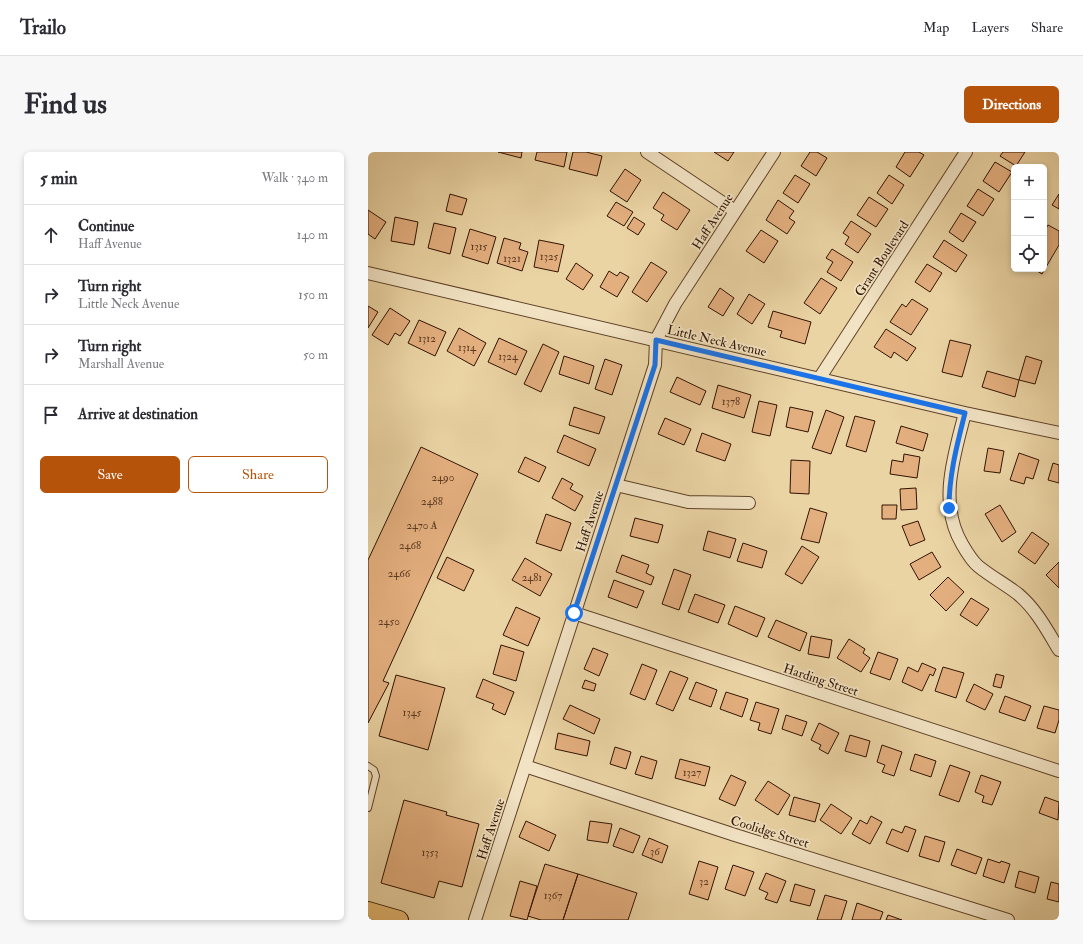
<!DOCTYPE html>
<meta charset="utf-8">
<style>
:root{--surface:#fff;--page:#f7f7f7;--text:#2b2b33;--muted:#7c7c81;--line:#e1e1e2;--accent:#b45309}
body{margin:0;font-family:"IM FELL Double Pica",serif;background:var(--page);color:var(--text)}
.controls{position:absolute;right:12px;top:12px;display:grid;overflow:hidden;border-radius:6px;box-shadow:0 2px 6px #0003}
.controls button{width:36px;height:36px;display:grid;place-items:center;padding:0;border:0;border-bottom:1px solid var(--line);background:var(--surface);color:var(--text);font:20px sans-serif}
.stop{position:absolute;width:12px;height:12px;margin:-9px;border:3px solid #1a73e8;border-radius:50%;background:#fff}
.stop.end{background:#1a73e8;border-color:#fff;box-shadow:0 1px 4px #0008}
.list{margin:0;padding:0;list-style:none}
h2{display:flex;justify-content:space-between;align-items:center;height:52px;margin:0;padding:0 16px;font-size:17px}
h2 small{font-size:13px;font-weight:400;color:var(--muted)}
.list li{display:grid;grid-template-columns:26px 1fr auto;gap:12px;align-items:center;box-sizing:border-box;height:60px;padding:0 16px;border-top:1px solid var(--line)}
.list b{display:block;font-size:15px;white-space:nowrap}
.list p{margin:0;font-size:13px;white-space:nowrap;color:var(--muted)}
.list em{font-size:13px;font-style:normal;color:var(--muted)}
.actions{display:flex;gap:8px;padding:12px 16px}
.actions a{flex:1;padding:9px 0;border:1px solid var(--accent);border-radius:6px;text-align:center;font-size:14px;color:var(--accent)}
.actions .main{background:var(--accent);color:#fff}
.icon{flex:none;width:22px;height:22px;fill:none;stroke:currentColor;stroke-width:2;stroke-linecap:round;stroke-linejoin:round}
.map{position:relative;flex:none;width:691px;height:768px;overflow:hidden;border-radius:6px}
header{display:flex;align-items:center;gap:24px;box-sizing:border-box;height:56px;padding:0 20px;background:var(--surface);border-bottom:1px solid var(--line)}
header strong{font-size:19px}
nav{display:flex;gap:22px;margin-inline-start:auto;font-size:14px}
.intro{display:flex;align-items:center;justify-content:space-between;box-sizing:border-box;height:96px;padding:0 24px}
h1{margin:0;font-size:28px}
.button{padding:10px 18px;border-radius:6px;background:var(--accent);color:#fff;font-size:14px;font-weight:700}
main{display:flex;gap:24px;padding:0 24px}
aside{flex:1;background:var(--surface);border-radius:6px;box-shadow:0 2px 6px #0003}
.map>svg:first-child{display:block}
.building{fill:#e4af7f;stroke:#301300}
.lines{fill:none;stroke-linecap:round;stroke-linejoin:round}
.lane-casing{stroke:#5f4329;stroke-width:8}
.street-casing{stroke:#5f4329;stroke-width:14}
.primary-casing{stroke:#301300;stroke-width:20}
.lane{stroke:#f2e3c4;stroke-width:6}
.street{stroke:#f2e3c4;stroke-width:12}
.primary{stroke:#e6ba72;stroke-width:18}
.route{stroke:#1a73e8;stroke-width:5}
.labels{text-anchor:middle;stroke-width:3.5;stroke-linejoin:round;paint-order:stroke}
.number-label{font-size:11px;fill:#5d3a20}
.street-label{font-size:13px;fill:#301300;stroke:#f2e3c4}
</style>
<header>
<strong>Trailo</strong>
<nav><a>Map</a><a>Layers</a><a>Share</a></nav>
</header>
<div class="intro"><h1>Find us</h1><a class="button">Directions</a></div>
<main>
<aside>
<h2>5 min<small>Walk · 340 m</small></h2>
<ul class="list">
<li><svg class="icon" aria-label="ahead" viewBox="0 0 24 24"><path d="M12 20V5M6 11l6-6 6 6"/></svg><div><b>Continue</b><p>Haff Avenue</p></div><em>140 m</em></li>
<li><svg class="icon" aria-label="right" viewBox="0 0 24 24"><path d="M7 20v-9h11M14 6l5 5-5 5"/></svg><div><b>Turn right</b><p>Little Neck Avenue</p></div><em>150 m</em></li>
<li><svg class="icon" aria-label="right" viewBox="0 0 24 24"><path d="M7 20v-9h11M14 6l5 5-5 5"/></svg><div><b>Turn right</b><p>Marshall Avenue</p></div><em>50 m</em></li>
<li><svg class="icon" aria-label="arrive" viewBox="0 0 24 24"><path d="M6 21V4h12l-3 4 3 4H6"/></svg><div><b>Arrive at destination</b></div></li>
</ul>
<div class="actions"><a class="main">Save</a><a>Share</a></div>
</aside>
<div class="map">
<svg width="691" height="768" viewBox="0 0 691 768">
<rect width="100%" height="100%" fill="#ebd4a4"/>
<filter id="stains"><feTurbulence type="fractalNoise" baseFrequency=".005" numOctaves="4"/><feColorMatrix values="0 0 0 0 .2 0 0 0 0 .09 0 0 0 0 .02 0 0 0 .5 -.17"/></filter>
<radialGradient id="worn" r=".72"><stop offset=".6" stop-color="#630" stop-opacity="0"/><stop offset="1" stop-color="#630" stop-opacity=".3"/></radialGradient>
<path class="building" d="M130 0H154L153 6Z
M169 0H199L196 15 167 8Z
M205 0H218L234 4 229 24 201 17Z
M346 0H366L360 9Z
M442 0H449L459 6 448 24 433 14Z
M537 0H551L556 3 542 25 528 15Z
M635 0H657L648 14 632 4Z
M627 10 644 20 631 40 615 29Z
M257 17 273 28 259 50 242 39Z
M427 23 442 32 430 51 415 41Z
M521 23 536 33 524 52 509 41Z
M610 37 626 47 615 64 599 54Z
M295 40 322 58 309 78 293 68 296 63 285 56Z
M82 42 99 47 94 63 78 59Z
M691 42V57L684 53Z
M501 45 520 57 508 75 489 63Z
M410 48 426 59 421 66 427 70 419 82 398 68Z
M248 50 265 60 256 74 239 64Z
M0 58 18 70 7 87 0 82Z
M593 61 608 70 595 90 581 80Z
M27 65 50 70 46 93 23 89Z
M266 65 277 72 270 83 259 76Z
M483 69 503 82 490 101 477 92 481 85 475 81Z
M66 71 88 76 82 102 60 96Z
M680 73 691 79V93L674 122 666 117H676V80Z
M102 77 128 85 120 112 94 104Z
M393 78 410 89 396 111 378 99Z
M136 86 153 91 151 97 160 100 154 119 129 111Z
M171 88 196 93 190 120 166 115Z
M576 88 599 103 588 120 565 105Z
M464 97 485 110 473 129 459 120 465 110 458 106Z
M283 110 299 120 279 150 264 140Z
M208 111 225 123 215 138 198 127Z
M559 112 574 121 562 140 547 130Z
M241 119 249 124 252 120 261 125 249 145 232 135Z
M453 126 469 136 452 162 436 151Z
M352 136 366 146 355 164 340 155Z
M381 142 397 152 384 172 369 162Z
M544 147 560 157 543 183 522 170 534 152 538 155Z
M0 154 10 160 0 176Z
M22 156 42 169 32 184 27 181 20 193 4 183Z
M405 159 443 170 437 192 412 185 414 179 400 175Z
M51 168 78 180 67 204 40 191Z
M91 176 118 191 106 214 79 199Z
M518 177 548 196 539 209 526 200 523 206 506 195Z
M131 186 159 199 148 223 120 210Z
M582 188 603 193 594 225 574 220Z
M175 192 191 200 173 240 156 232Z
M196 204 226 214 221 232 191 222Z
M658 204 674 209 667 232 651 228 647 245 614 235 619 219 651 228Z
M237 207 254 213 244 243 227 237Z
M309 225 338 239 332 253 302 240Z
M350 233 383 243 376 266 344 256Z
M391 249 409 253 402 284 384 280Z
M206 255 237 265 231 282 201 273Z
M422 255 445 260 440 280 418 275Z
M458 258 476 265 463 302 444 296Z
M487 264 507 269 498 300 478 294Z
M297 266 323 277 316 293 290 282Z
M533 274 560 282 555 299 528 291Z
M334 281 363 292 357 309 328 299Z
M196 283 228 297 221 314 189 300Z
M53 295 110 322 15 529 21 531 0 571V408Z
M620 296 636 299 632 321 616 319Z
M651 301 671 308 665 327 658 325 656 332 642 328Z
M536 302 552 305 549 326 522 322 524 308 535 310Z
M157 305 178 315 171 330 150 320Z
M423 308 442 309 441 342 422 341Z
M685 311 691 313V331L680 328Z
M194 326 205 332 202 337 215 344 207 359 184 346Z
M548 336 549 357 533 358 532 337Z
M514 353H529L528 367H514Z
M632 353 648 380 634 390 617 362Z
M442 356 459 361 451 391 433 387Z
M178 362 203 371 193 399 168 391Z
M267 366 295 373 290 391 262 384Z
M550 369 557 388 542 394 534 374Z
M340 379 368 387 362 406 335 398Z
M664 380 681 392 667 412 650 400Z
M375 391 399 399 394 416 369 409Z
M434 394 451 405 434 432 417 422Z
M564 400 573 415 551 428 542 412Z
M254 403 281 413 278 421 286 425 283 433 248 420Z
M79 405 106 418 96 439 69 426Z
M157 406 184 422 172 444 144 428Z
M691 410V436L678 423Z
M306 417 323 423 311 458 294 452Z
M580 425 596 440 578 459 562 443Z
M246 428 276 439 269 456 240 445Z
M327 442 357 453 350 471 320 460Z
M603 446 621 457 609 474 592 463Z
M367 454 397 466 389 485 360 472Z
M148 455 172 466 160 494 135 483Z
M408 468 439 481 432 499 400 485Z
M443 484 464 488 461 506 440 502Z
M481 487 497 497 495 501 502 506 493 520 469 506Z
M133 493 156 500 148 529 125 522Z
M225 496 240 502 231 524 216 517Z
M510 500 530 507 522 528 502 521Z
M554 511 568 517 565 524 562 522 554 539 534 530 540 515 550 520Z
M274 512 289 518 277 548 262 542Z
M575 515 596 521 588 546 567 539Z
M302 519 320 526 305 559 288 552Z
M628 522 636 524 633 536 625 534Z
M28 523 77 536 60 598 11 584Z
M115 527 146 540 137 563 124 557 126 552 108 545Z
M217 528 228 532 226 539 214 536Z
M328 530 349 538 343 555 321 547Z
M606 532 625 542 617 558 598 549Z
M358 540 380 547 374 565 352 557Z
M637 544 663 554 657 569 631 560Z
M388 550 411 557 403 582 390 578 392 571 382 568Z
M202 553 232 567 226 582 195 567Z
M676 554 691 558V568L687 581 669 576Z
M418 563 439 570 434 584 414 577Z
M451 571 471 581 460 602 451 597 453 593 443 588Z
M190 581 222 589 219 604 187 597Z
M482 583 502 589 498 605 477 599Z
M514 593 534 600 526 624 514 620 517 613 509 610Z
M247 595 263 600 258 617 242 612Z
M547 602 568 609 563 625 542 618Z
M273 604 289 609 284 627 267 622Z
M312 607 342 615 337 634 307 626Z
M582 613 602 620 591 650 571 643Z
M363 623 378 630 367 654 351 647Z
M613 623 633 630 624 653 614 650 616 644 607 640Z
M400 629 422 643 410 663 387 648Z
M426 645 452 652 447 670 421 663Z
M677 645 691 650 690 668 671 661Z
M36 648 79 660 78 663 111 672 94 735 71 729 66 746 13 731Z
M463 652 484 666 473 682 452 668Z
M503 664 514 670 502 692 484 682 492 668 499 672Z
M158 669 188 683 181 699 151 685Z
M222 669 244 672 240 691 219 688Z
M537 674 548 678 540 700 518 691 524 677 534 681Z
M252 676 272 684 265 701 245 694Z
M557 684 577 690 571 710 551 704Z
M281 686 300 694 294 711 274 703Z
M589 697 614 706 608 722 583 713Z
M620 707 632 711 633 709 642 712 636 731 615 724Z
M331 709 350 715 340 748 321 742Z
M177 712 210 722 195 768H173L160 764Z
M365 713 386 720 377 744 357 737Z
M651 719 671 725 667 741 647 735Z
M398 721 418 729 409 751 397 747 400 741 391 737Z
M210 722 269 741 260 768H195Z
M152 729 169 734 159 768 142 764Z
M683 730 691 732V750L679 747Z
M427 732 447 738 442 754 422 749Z
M457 743 479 749 473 768H449Z
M489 751 515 760 512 768H484Z
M520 763 534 768H518Z"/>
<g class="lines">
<defs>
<path id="lane" d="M0 614 6 618 8 624 0 656"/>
<path id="street" d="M279 0 367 59
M0 121 597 261 691 281
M451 227 598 0
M597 261C586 304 570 351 594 392 598 399 603 408 610 414 622 424 637 432 650 442 668 457 679 478 691 498
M248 333 320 350 381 351
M206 461 691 619
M157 614 367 683 640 768
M107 768 287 213 288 188 307 152 406 0"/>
<path id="primary" d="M0 759 31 768"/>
</defs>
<use href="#lane" class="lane-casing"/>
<use href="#street" class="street-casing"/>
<use href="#primary" class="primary-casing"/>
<use href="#lane" class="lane"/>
<use href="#street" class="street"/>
<use href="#primary" class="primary"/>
</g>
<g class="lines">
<path class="route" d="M206 461 287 213 288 188 597 261C589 293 581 323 581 356"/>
</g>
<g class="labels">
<g class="number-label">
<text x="111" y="98">1315</text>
<text x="181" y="108">1325</text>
<text x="144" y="110">1321</text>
<text x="59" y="190">1312</text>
<text x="99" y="199">1314</text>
<text x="140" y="208">1324</text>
<text x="363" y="253">1378</text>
<text x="75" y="329">2490</text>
<text x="64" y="353">2488</text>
<text x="54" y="377">2470 A</text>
<text x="42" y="397">2468</text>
<text x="31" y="425">2466</text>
<text x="164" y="429">2481</text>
<text x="21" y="473">2450</text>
<text x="44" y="564">1345</text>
<text x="324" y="624">1327</text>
<text x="287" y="703">36</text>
<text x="62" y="704">1353</text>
<text x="336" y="733">32</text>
<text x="185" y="747">1367</text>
</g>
<g class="street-label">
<text transform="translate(344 69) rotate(-57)" y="5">Haff Avenue</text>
<text transform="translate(513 106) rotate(-57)" y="5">Grant Boulevard</text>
<text transform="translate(349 188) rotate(13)" y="5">Little Neck Avenue</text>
<text transform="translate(221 369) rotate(-72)" y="5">Haff Avenue</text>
<text transform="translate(453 527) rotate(18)" y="5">Harding Street</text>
<text transform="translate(122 677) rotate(-72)" y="5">Haff Avenue</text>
<text transform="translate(402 679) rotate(17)" y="5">Coolidge Street</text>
</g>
</g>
<rect width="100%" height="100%" filter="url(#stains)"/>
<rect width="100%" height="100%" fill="url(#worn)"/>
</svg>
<div class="controls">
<button>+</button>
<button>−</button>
<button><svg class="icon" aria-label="locate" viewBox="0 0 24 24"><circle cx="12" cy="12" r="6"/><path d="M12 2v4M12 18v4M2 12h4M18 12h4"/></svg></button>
</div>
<div class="stop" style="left:206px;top:461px"></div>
<div class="stop end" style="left:581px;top:356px"></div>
</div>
</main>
